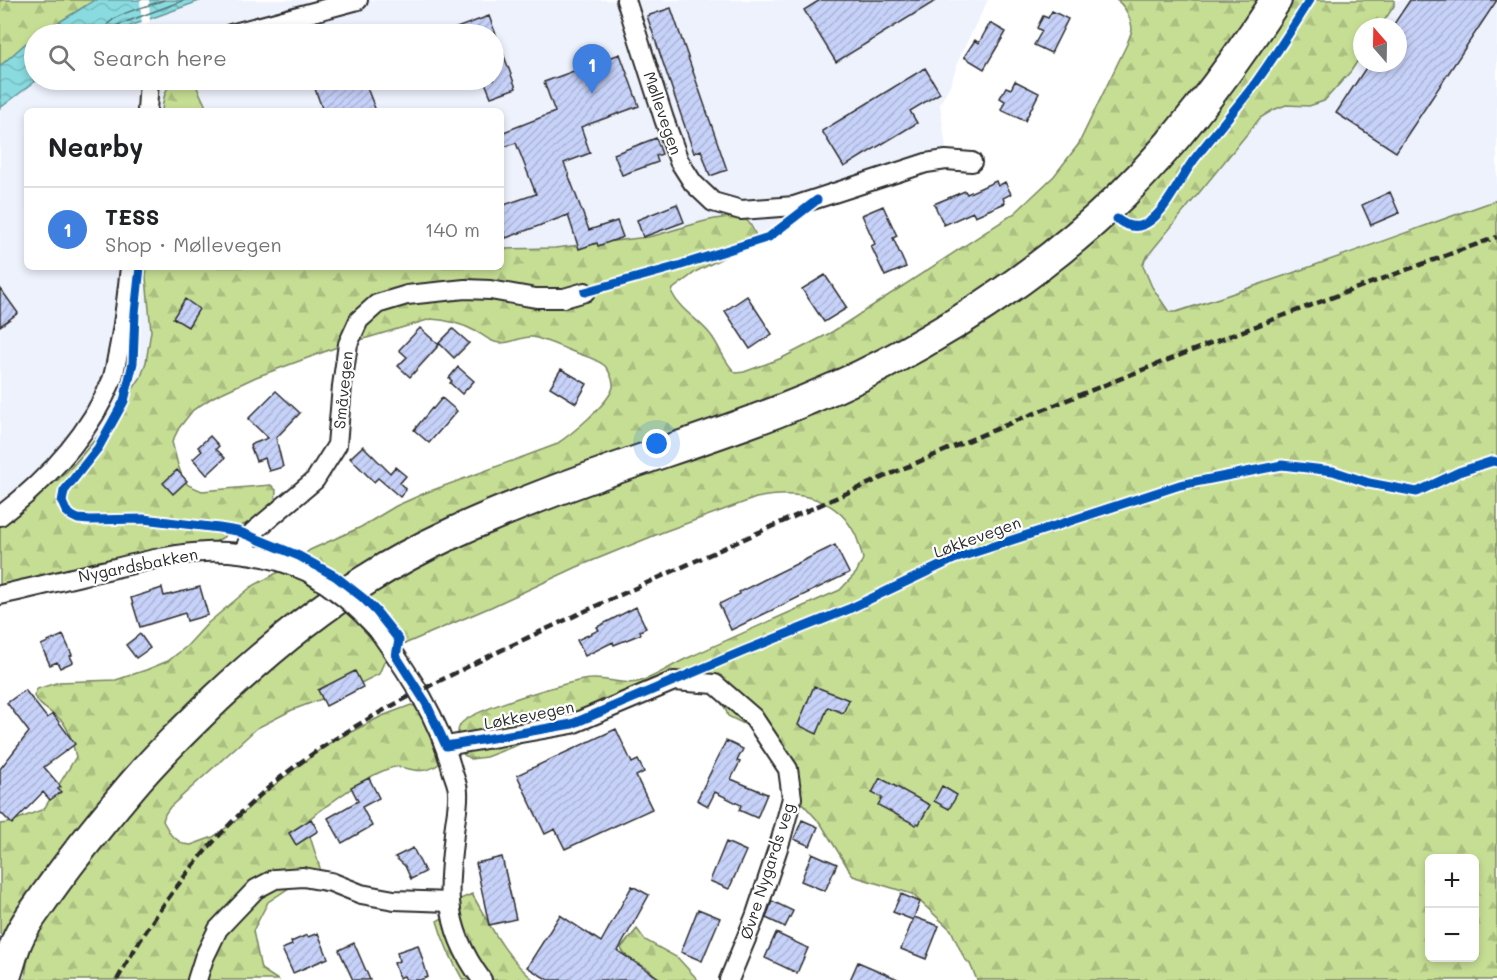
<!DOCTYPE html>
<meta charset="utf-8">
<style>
:root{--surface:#fff;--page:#f2f2f2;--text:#202124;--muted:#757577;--line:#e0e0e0;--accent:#d93025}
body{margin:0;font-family:Mali,sans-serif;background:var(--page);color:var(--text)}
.controls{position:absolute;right:18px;bottom:18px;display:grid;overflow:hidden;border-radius:9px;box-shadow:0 3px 9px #0003}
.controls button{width:54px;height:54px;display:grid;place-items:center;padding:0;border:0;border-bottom:2px solid var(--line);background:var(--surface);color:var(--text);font:30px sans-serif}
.compass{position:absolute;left:1353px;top:18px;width:54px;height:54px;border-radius:50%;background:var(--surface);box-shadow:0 3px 9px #0003;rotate:340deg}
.you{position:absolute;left:657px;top:444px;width:21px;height:21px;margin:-15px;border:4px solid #fff;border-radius:50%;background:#1a73e8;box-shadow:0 0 0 9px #1a73e833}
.badge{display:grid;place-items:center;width:39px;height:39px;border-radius:50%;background:var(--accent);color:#fff;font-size:20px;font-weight:700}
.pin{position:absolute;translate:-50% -50px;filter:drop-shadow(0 2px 3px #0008)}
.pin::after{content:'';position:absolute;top:32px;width:21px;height:18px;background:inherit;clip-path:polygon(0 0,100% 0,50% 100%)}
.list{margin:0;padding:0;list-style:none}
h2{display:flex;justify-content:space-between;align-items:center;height:78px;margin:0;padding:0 24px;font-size:26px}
h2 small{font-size:20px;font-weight:400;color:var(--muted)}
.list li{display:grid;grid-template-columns:39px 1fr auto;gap:18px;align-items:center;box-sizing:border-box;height:84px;padding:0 24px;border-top:2px solid var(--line)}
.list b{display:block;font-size:22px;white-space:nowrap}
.list p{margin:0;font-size:20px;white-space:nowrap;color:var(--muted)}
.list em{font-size:20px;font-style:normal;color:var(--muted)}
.icon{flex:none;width:33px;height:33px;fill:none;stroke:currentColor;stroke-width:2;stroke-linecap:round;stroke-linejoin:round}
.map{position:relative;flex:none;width:1497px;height:980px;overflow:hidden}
.search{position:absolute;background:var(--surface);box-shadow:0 3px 9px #0003;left:24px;top:24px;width:480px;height:66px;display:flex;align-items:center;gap:15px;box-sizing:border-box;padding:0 21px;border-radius:33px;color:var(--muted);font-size:22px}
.panel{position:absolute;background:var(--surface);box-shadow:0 3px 9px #0003;left:24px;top:108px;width:480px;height:162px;border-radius:9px}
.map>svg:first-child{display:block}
.built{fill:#eef2fd}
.forest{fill:url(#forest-firs);stroke:#788460;stroke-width:1.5;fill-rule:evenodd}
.water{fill:url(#water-waves);stroke:#639598;stroke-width:1.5}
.pier{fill:#fff}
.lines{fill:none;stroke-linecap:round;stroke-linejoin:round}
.shore{stroke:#517173;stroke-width:1.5}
.building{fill:url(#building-hatch);stroke:#2b2b2b;stroke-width:1.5}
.minor-casing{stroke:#2b2b2b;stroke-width:22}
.trunk-casing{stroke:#2b2b2b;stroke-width:34}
.minor{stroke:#fff;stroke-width:18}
.trunk{stroke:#fff;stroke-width:30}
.rail{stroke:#2b2b2b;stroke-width:4.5;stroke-dasharray:9 4.5;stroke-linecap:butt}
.minor-bridge-casing{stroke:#2b2b2b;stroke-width:22;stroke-linecap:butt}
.minor-bridge{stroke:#fff;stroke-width:18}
.cycleway-casing{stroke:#fff;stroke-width:13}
.cycleway{stroke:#0057b8;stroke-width:9}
.labels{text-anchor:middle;stroke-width:4.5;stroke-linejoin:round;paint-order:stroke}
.street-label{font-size:16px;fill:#2b2b2b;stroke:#fff}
</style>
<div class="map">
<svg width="1497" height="980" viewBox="0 0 1497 980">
<defs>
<pattern id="forest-firs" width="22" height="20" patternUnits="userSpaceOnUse" patternTransform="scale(1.5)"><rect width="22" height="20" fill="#c6de94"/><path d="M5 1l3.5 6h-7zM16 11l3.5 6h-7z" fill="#aabf80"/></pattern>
<pattern id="water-waves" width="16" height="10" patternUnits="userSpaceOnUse" patternTransform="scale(1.5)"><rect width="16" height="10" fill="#89dbe0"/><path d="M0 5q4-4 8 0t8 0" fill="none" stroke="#76bcc0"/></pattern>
<pattern id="building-hatch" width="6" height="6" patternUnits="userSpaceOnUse" patternTransform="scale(1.5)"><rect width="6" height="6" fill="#c7d2f9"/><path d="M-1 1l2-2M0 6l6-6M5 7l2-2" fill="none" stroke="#abb4d6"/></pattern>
</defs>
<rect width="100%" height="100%" fill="#fff"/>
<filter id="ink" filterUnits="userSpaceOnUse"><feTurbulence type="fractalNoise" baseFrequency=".0167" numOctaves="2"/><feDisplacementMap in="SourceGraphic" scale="12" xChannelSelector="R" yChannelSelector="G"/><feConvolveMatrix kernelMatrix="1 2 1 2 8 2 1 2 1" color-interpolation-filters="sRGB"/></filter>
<g filter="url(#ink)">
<path class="built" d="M202 0H988L961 54 951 83 940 104 946 149 944 156 828 203 774 233 758 240 751 226 731 217 707 220 663 234 648 237 555 248 501 249V111H208L194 81 191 80H494V34H113L133 25Z
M1394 0H1497V200L1314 266 1222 298 1176 312H1169L1152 287 1143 266 1145 259 1260 118 1273 110 1286 105 1309 106 1351 71 1362 54V63H1398V27H1380L1394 6Z
M37 80H174L168 86 163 100 162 111H27V267H147L146 277 151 331 146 362 141 377 115 416 75 463 58 480 0 520V108Z"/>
<path class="forest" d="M0 0H95L40 34H34V38L25 44 0 66Z
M1116 0H1394V6L1380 27H1362V54L1351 71 1324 101 1309 106 1286 105 1273 110 1260 118 1145 259 1143 266 1152 287 1169 312H1176C1284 278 1390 238 1497 200V980H977L970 964 964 958 951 930 912 894 853 876 821 824 793 793 768 736 728 716 725 708 715 695 694 687 678 688 544 732 515 746 486 757 471 759 464 755C460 746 455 734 460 725 467 711 573 679 592 679 608 678 626 686 641 681 659 675 673 664 690 657 740 634 790 612 840 590L856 573 863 559C861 551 859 543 856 536 837 495 796 490 756 498L663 532 577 567 491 607 402 645 396 649 385 660 379 674 351 688 292 710 257 728 170 807 165 814 163 821 171 835 183 844 191 845 213 837 238 819 259 797 326 745 382 716 411 705 418 707 435 749 439 764C427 773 417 771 404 768 400 767 398 766 395 767 370 772 331 803 310 818L306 824 320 868 322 886H292L268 902 253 931 261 969 278 980H25L27 962 20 940 0 934V824L8 823 44 809 76 757C73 745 70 731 62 721 53 712 40 708 34 696L37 689 59 682 116 680 146 670 168 661 187 646 208 623 251 587 284 569 310 550 361 527 396 506 425 493 555 445C569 436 609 404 613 387 614 381 609 370 605 366 596 358 582 355 571 351 561 347 541 338 532 337 520 336 507 346 495 342 488 340 482 334 475 331 460 323 448 320 431 319L340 346 256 377 213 397 193 410 179 428 172 442 178 465 183 479 188 485 202 491 271 485 276 490 275 505 271 512 243 525 189 558 0 605V520L58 480 75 463 115 416 141 377 146 362 151 331 146 277 147 267H501V249L555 248 648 237C672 233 724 209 746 220 752 224 755 234 758 240L697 271 673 289 672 293C680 310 698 319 710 334 720 346 724 363 736 373L744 372 782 358 832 332 1015 213 1054 176 1078 145 1127 44C1128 40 1131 34 1132 30 1132 20 1124 4 1116 0ZM1430 858H1474V958H1430Z
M174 80H191L194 81 208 111H162C163 99 165 88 174 80Z
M472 894C490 925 505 957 534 980H463C452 961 443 942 437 921L444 917 458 900Z
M637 929 645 940 678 958 698 980H656C653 964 628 965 621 948Z"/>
<path class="water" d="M95 0H202L133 25 113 34H40Z
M34 38V80H37L0 108V66L25 44Z"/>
<path class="pier" d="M140 0H149L150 22 142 25Z"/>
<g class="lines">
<path class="shore" d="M105 34C105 29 106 25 110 22 121 12 149 6 164 0
M112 34 113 29 116 26 131 20 185 0"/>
</g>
<path class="building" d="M820 0H937L836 62 804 10Z
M1410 0H1497L1396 152 1336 113 1369 63H1398V27H1392Z
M671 8 727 170 710 176 701 150 694 153 647 16Z
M1052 11 1068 19 1051 53 1034 45 1042 31 1037 28 1043 16 1048 18Z
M489 16 516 88 491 97 484 80H494V34H443V33Z
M990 23 1006 32 984 69 964 57 975 40 979 43Z
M620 54 639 106 581 127 590 153 564 163 589 230 617 221 623 237 598 246 597 243 579 249 568 215 506 238 501 225V206L536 194 516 143 501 148V133L555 112 544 82Z
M925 68 940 93 910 111 917 123 844 167 822 131Z
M331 80H364L376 111H323L314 86Z
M1015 81 1039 93 1025 121 1001 110 1005 101 1000 98 1006 87 1011 89Z
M656 138 662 154 656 156 658 162 622 175 614 154Z
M996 181 998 186 1005 182 1011 194 1003 198 1005 203 975 216 973 212 944 225 934 204 965 191 967 194Z
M1390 192 1399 213 1371 225 1362 205Z
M677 204 684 222 643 237 637 220Z
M883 206 897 236 893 238 906 267 885 276 871 246 875 244 862 215Z
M825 275 847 308 824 322 802 289Z
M0 288 18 313 0 326Z
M747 296 772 334 750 349 725 311Z
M185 299 199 309 188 327 173 318Z
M420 328 439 345 410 377 398 366 407 357 399 350Z
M453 329 469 343 454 358 439 343Z
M458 367 474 381 462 394 450 383 452 381 449 378Z
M561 369 587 384 576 403 550 387Z
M276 391 300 413 276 438 283 467 269 471 265 458 256 461 250 445 268 438 248 419Z
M442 398 457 411 429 443 414 430 432 408 433 409Z
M210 436 219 446 216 449 225 458 207 475 193 459 202 451 198 447Z
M363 446 390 473 395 467 406 476 400 483 406 490 400 497 378 478 374 482 350 458Z
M177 470 187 481 173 494 163 483Z
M835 545 849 573 731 630 719 604 740 594 739 592Z
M200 587 208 615 187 621 185 613 140 627 131 598 162 588 164 596Z
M636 607 646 628 640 631 641 634 614 645 613 642 585 656 577 640 599 630 597 627Z
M140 634 150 648 136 658 126 645Z
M63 635 72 655 70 656 73 662 60 668 57 662 50 665 41 645Z
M355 671 363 687 326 706 318 690Z
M814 686 849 700 843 713 828 707 817 734 798 725Z
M25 690 47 718 53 714 75 744 44 767 61 787 58 789 61 792 50 800 43 792 12 824 0 812V769L29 732 7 703Z
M616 729 632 763 638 760 644 772 636 776 652 809 565 849 555 829 545 834 517 775Z
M726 741 743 749 737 761 740 762 731 779 767 794 757 818 739 810 741 805 715 792 708 806 697 800Z
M369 778 379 798 362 807 372 826 342 843 328 818 358 801 351 787Z
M880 778 930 805 919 824 917 823 916 825 878 805 882 798 872 793Z
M942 786 957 795 949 809 934 801Z
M311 819 318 831 296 845 289 833Z
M802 820 818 827 810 846 794 839Z
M726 842 746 851 729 889 710 881Z
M413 848 425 872 411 879 405 866 395 857Z
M812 853 837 864 825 891 801 881Z
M502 857 516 919 489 925 476 863Z
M632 886 649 895 618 951 662 980H548L527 967 560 915 601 942Z
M901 894 920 902 913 920 893 912Z
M772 901 793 911 785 927 766 918Z
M698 909 720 918 702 961 681 952Z
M914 917 939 926 926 959 901 949Z
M318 933 328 958 293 973 282 949 292 945 291 942 307 935 308 937Z
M776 933 808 948 797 973 765 958Z
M354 943 370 980H353L339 950Z
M418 945 428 977 420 980H406L404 976 399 978 394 963 399 961 397 952Z
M858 962 900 980H850Z"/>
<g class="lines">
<defs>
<path id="minor" d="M626 0 664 119 679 161 693 183 713 202 741 210 794 206 926 163 946 160 972 162
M231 34 358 0
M147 111 149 80
M0 516C47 480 89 435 112 380 115 371 116 362 118 353 124 324 127 296 130 267
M244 552 250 536 253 532 315 480 337 445 342 386 348 344 359 320 377 304 407 295 465 289 490 290 536 298H564L585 292
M0 595C36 587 71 578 107 570 183 552 233 539 308 572
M378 630C409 674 439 718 452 770 454 777 458 785 458 792 459 805 455 820 454 833 452 855 448 879 450 901 452 930 465 957 482 980
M446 746 572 724 674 681 715 684 753 717 788 769 792 798 781 839 755 917 729 980
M197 980 204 958 218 929 256 889 275 879 303 877 331 882 361 894 394 900 450 902"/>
<path id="trunk" d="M4 980C9 967 12 953 17 941 22 928 31 916 39 905 67 864 98 826 130 788 157 756 187 727 217 698 263 655 312 613 366 580 422 544 484 518 546 494 659 450 778 420 886 363 971 318 1052 263 1122 195 1181 137 1231 69 1276 0"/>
</defs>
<use href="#minor" class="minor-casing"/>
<use href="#trunk" class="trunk-casing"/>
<use href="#minor" class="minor"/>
<use href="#trunk" class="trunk"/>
<path class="rail" d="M117 980C161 900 217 827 289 771 344 729 407 697 469 666 538 632 609 600 680 568 792 517 904 467 1018 420 1176 355 1336 295 1497 237"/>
<defs>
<path id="minor-bridge" d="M308 572C336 589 357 606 378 630"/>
</defs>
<use href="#minor-bridge" class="minor-bridge-casing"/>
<use href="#minor-bridge" class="minor-bridge"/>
<defs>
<path id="cycleway" d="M1117 219C1127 227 1138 230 1150 221 1168 207 1180 179 1193 161 1213 135 1234 111 1254 85 1274 57 1292 29 1310 0
M140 267 135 313 133 363 124 401 98 448 64 491 62 502 66 511 72 516 78 519 90 520 143 519 219 528 237 531 250 536 299 556 335 576 363 598 376 611 399 640 396 656 426 703 446 746 572 724 744 651 849 609 954 559 1180 485 1282 465 1333 471 1369 483 1417 492 1459 472 1493 461 1497 462
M585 292 675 267 769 237 817 200"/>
</defs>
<use href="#cycleway" class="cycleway-casing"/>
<use href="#cycleway" class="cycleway"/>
</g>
</g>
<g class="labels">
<g class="street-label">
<text transform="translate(663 113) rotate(71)" y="6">Møllevegen</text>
<text transform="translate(343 390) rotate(-84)" y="6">Småvegen</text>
<text transform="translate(977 537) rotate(-20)" y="6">Løkkevegen</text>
<text transform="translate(138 565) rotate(-11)" y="6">Nygardsbakken</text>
<text transform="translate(529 715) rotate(-11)" y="6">Løkkevegen</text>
<text transform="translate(767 871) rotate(-72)" y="6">Øvre Nygards veg</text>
</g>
</g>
</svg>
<div class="controls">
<button>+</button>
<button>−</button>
</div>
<svg class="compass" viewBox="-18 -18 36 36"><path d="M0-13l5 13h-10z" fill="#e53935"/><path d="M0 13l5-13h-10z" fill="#757577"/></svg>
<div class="you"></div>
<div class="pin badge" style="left:592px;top:94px;background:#3f7fe0">1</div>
<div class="search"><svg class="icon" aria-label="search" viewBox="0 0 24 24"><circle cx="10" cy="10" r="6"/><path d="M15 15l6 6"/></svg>Search here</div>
<section class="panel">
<h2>Nearby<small></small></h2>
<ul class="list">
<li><span class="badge" style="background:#3f7fe0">1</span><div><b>TESS</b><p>Shop · Møllevegen</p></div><em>140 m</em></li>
</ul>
</section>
</div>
